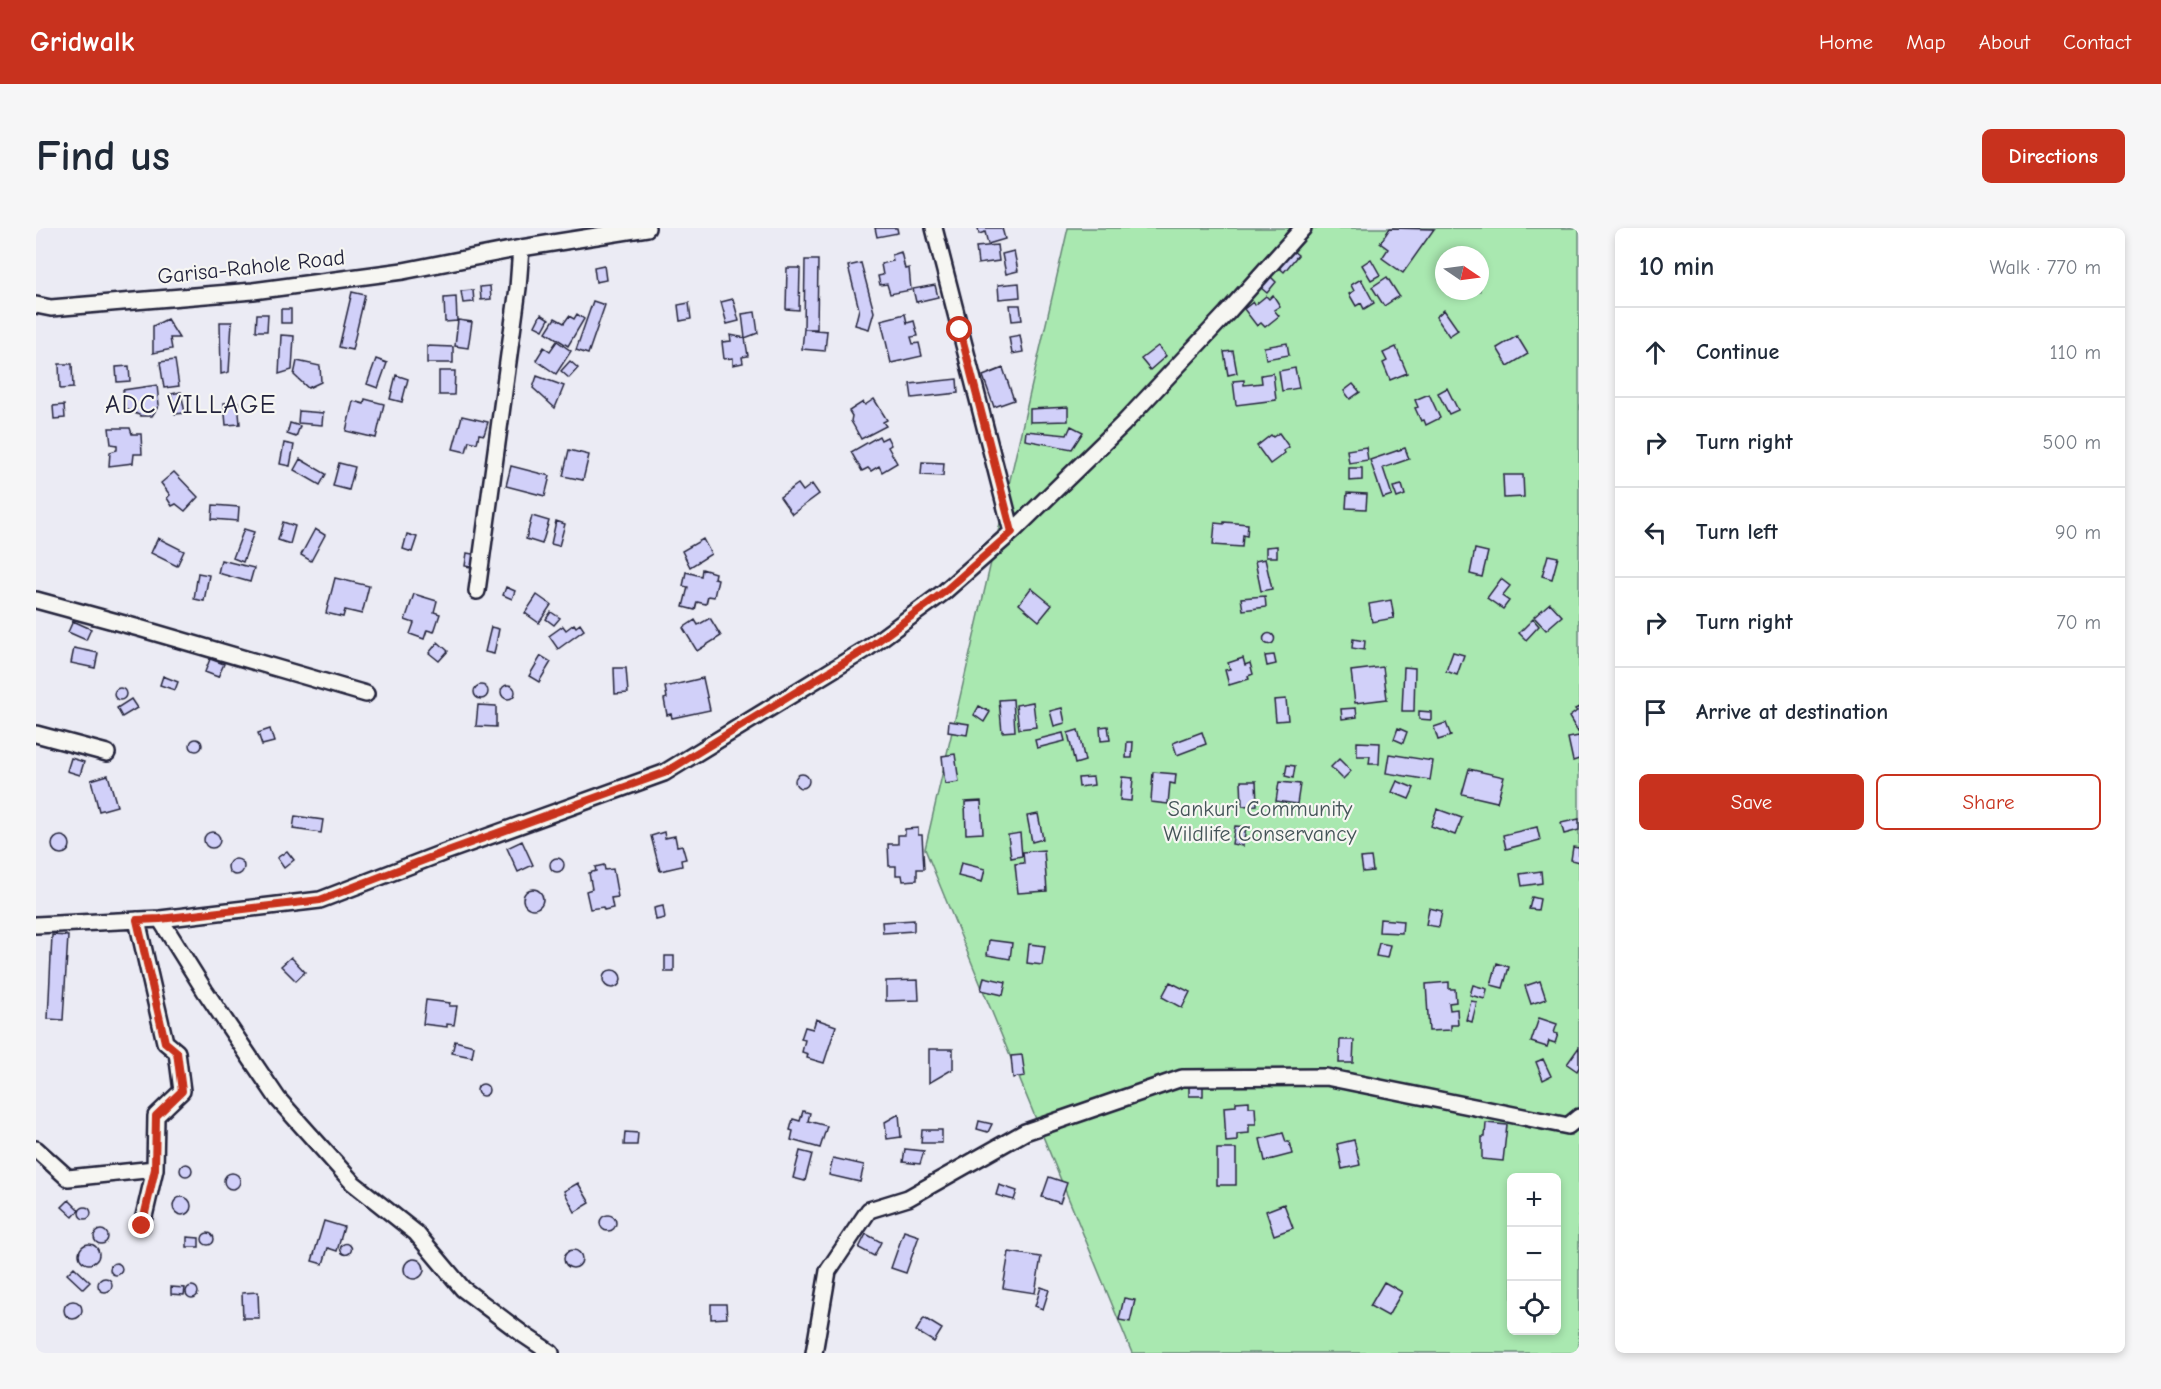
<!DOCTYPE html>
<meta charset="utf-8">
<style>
:root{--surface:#fff;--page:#f6f6f7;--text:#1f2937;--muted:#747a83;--line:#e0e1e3;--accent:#c8321e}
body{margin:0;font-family:"Comic Neue",sans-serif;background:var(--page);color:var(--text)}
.controls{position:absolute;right:18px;bottom:18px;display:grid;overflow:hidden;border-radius:9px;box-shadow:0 3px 9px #0003}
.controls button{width:54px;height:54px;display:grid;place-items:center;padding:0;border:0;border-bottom:2px solid var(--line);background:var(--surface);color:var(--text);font:30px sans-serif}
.compass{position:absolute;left:1399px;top:18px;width:54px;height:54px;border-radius:50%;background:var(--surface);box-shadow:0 3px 9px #0003;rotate:103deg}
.stop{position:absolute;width:18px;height:18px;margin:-14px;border:4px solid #c8321e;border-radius:50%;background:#fff}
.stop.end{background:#c8321e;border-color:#fff;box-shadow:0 2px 6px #0008}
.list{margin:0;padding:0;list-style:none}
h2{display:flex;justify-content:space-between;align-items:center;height:78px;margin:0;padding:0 24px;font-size:26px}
h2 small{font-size:20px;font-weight:400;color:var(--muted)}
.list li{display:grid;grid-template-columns:39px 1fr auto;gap:18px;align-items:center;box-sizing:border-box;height:90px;padding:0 24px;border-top:2px solid var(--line)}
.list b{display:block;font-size:22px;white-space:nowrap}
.list em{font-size:20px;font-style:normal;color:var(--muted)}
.actions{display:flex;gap:12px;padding:18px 24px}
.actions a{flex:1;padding:14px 0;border:2px solid var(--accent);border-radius:9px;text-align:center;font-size:21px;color:var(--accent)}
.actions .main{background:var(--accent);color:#fff}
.icon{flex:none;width:33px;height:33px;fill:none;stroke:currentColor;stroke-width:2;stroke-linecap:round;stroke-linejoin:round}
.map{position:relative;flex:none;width:1543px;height:1125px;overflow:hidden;border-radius:9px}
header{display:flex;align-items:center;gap:36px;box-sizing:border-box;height:84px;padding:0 30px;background:var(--accent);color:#fff}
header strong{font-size:28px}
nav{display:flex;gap:33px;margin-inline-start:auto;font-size:21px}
.intro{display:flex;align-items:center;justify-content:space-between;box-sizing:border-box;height:144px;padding:0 36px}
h1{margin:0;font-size:42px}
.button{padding:15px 27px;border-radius:9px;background:var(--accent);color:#fff;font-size:21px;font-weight:700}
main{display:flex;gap:36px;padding:0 36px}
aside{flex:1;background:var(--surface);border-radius:9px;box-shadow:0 3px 9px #0003}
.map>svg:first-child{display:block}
.green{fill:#a9e8b0;stroke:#668576;stroke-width:1.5;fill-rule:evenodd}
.building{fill:#d1d0f9;stroke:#22223b;stroke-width:1.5}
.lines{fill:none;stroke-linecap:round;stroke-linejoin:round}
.street-casing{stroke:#22223b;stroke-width:20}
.street{stroke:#f6f6f2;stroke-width:15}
.route{stroke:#c8321e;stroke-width:8}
.labels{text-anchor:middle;stroke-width:4.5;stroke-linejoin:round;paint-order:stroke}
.street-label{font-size:22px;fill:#22223b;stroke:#f6f6f2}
.park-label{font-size:22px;fill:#445458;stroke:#f6f6f2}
.quarter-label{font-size:26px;letter-spacing:1.5px;fill:#22223b;stroke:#f6f6f2}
</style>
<header>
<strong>Gridwalk</strong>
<nav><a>Home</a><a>Map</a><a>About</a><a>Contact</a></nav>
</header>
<div class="intro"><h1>Find us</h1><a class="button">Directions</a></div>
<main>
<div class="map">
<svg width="1543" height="1125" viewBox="0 0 1543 1125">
<rect width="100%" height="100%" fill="#ebebf4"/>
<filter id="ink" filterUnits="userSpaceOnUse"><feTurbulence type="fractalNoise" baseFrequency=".0167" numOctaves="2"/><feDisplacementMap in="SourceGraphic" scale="12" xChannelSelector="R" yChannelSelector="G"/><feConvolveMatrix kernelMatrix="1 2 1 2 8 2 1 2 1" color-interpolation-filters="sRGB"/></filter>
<g filter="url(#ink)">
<path class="green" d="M1032 0H1543V1125H1096L889 621ZM1408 27H1444V63H1408ZM1476 950H1520V1102H1476Z"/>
<path class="building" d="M839 0H861L862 5 841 9Z
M942 0H966L969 11 952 16 949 4 943 6Z
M1354 0 1398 1 1367 45 1346 30 1352 21 1344 15Z
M961 17 963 33 942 36 940 19Z
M1253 20 1262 27 1248 44 1240 37Z
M978 23 982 43 970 46 966 26Z
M865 24 869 41 873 40 875 62 854 66 851 56 844 57 842 48 847 47 845 36 857 33 856 27Z
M1335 31 1344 47 1335 52 1326 37Z
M769 32H782L781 101H768Z
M825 35 838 84 833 101 819 97 823 81 812 38Z
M568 37 570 52 560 54 558 39Z
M751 40H764L763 82 750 81Z
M1234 48 1240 54 1231 65 1224 59Z
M1351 49 1363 68 1348 78 1336 59Z
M1325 51 1338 75 1328 81 1325 75 1320 78 1313 66 1318 63 1315 57Z
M983 55 984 69 963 71 962 57Z
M899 57 902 69 880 74 877 61Z
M454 58 455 71 445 72 444 59Z
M437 62 438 74 427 75 425 63Z
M316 64 329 67 316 122 303 119Z
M1237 67 1244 78 1238 82 1243 88 1229 99 1225 95 1221 98 1208 81 1217 74 1219 77 1230 68 1233 71Z
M420 69 421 93 409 94 408 70Z
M697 71 703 93 691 96 685 74Z
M557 73 569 77 552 126 540 122Z
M653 75 655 91 644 93 642 77Z
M974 77H984L986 92 976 93Z
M245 81H255V95H245Z
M1408 82 1422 102 1413 108 1400 89Z
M719 84 722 105 709 110 706 86Z
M221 86H232L231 103H220Z
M505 86 513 91 507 102 499 98Z
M541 86 548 91 532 118 510 104 519 90 528 95 533 88 538 91Z
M869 86 871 95 878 93 882 108 875 109 877 116 883 115 886 128 855 135 845 92Z
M131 91 143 110H134L136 121 117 125V98Z
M422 92 436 94 432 120 419 118Z
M184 94H196L193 144 185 146Z
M768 101 791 103 789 123 766 121Z
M245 107 258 108 256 142 243 146Z
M694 107 709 110 712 128 706 129 707 135 697 137V130L688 131 686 114 695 113Z
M984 107 987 124 976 126 973 109Z
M1481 108 1492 126 1472 138 1461 120Z
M521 113 535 123 520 146 500 132 508 119 514 123Z
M1251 115 1253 127 1230 131 1228 119Z
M391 118 417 119V135H391Z
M1122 118 1130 128 1114 142 1105 131Z
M1360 119 1371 145 1354 152 1347 135 1351 133 1347 125Z
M1197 123 1201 145 1192 147 1188 124Z
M340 131 351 135 342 160 331 156Z
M139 132 143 158 128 160 124 134Z
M261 133 284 138 285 154 272 160 258 147Z
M534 133 542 140 533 150 525 143Z
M23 136H36L37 160 24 161Z
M93 138 94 153 81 154 80 139Z
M967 140 978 172 958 179 947 148Z
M1259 140 1263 160 1246 163 1243 143Z
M403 143H419L418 167H403Z
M1237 145 1240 172 1200 177 1197 153 1208 152V157L1226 155 1225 147Z
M360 147 372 151 366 174 354 171Z
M501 148 528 158 519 180 497 160Z
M921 151 922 165 876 170 874 156Z
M1317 156 1324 164 1314 171 1308 163Z
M121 157 123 177 116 188H105L90 181 87 162Z
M1411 160 1422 182 1413 186 1402 165Z
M145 164 149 185 139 186 135 166Z
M1393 166 1404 190 1390 197 1388 192 1385 193 1379 180 1382 179 1379 172Z
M329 171 348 176 340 210 310 203 317 173 328 176Z
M838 171 851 192 847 194 850 198 825 211 819 200 815 193 816 188 813 183 827 174 829 177Z
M202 174 204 196 190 197 188 175Z
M28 177 29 190 18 191 17 178Z
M1032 179V193L994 194V181Z
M263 183 287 185 286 197 262 195Z
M426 188 452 194 448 207 443 206 441 215 433 213 430 224 417 221Z
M254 195 264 198 260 209 251 206Z
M1035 198 1047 204 1036 221 989 212 990 203 1031 207Z
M73 200H94L96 206H105L106 226H98L97 235 73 238 74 224 81 222V217L75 216Z
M1243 205 1253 219 1247 223 1249 225 1234 236 1221 218 1235 207 1237 209Z
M843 208 845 212 851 209 855 217 852 219 861 235 846 244 843 238 835 243 832 240 826 243 815 224Z
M248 215 258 217 254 238 244 236Z
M1330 219 1332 232 1313 235 1311 222Z
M1369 220 1373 231 1347 240 1356 267 1347 270 1334 232Z
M533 222 553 227 547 252 527 248Z
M264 231 290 246 284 257 258 242Z
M886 234 908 235 907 248 885 247Z
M303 235 319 239 313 262 297 258Z
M475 238 514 248 509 268 470 258Z
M1313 240H1326V252L1313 253Z
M138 244 162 269 149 283 140 276 136 278 131 270 134 267 125 255Z
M1467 247H1487L1488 269 1468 270Z
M762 256 767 263 776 256 783 266 756 286 744 269Z
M1366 257 1369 267 1361 270 1357 259Z
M1311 265 1331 266 1330 281 1310 280Z
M177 277 203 279 202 293 176 291Z
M496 288 513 293 506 316 490 311Z
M520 293 529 296 523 318 515 316Z
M247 294 259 298 254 316 242 312Z
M1188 294 1212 296 1211 308 1207 307 1206 319 1177 317 1179 295 1188 296Z
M208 301 218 304 207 334 197 330Z
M279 301 289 307 275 333 265 327Z
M371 306 381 309 376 324 367 321Z
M122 310 148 323 141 338 115 325Z
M667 311 675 326 654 339 646 323Z
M1241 318V329H1230V319Z
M1439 321 1452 324 1446 349 1434 346Z
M431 325 442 327 440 340 429 338Z
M1512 327 1522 329 1516 351 1506 348Z
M1229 331 1236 361 1225 363 1219 333Z
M185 332 218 340 214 354 182 345Z
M666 341 679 345 678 350 682 351 678 369 672 368 670 376 661 374 659 382 647 379 652 359 647 358 650 344 665 348Z
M162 345 173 347 168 373 158 371Z
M299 350 333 358 326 386 309 382 307 389 290 385Z
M1465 351 1474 358 1466 368 1473 373 1467 381 1451 370Z
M470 359 479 363 476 371 467 367Z
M995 360 1016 377 1003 393 983 376Z
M378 366 401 373 398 384 404 386 398 404 391 402 388 411 374 406 378 395 369 392Z
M501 367 515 377 503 395 489 385Z
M1229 368 1230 379 1207 382 1205 370Z
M1355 372 1358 390 1336 394 1333 376Z
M1514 375 1526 388 1510 402 1498 389Z
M515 384 524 390 518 397 510 391Z
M674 390 685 408 661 423 647 400 659 392 662 397Z
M1497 391 1503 398 1490 412 1483 405Z
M37 393 55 401 50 412 32 404Z
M538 396 540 399 544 396 548 402 522 421 513 408 527 398 530 402Z
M455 399 463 401 458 426 449 424Z
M1227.5 411a5.5 5.5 0 1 1 11 0a5.5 5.5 0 1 1-11 0Z
M1317 411 1329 413 1328 422 1316 420Z
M402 414 412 423 403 433 393 425Z
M38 420 62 425 59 440 35 435Z
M1417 424 1428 427 1421 447 1410 443Z
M1238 427 1240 436 1231 438 1229 428Z
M505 428 515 434 503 454 493 448Z
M1207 430 1209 437 1214 435 1217 446 1212 448 1213 451 1193 457 1189 442 1194 441 1192 435Z
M174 431 188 436 182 449 169 444Z
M1347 439 1351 471 1319 475 1315 443Z
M1368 439 1379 440 1378 483H1366Z
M578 440H590L592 465 579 466Z
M127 448 142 454 139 462 124 457Z
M667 450 674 482 636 490 635 486 631 487 628 471 631 470 629 459Z
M438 464a7 7 0 1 1 14 0a7 7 0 1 1-14 0Z
M465 464a7 7 0 1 1 14 0a7 7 0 1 1-14 0Z
M78 466a6 6 0 1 1 12 0a6 6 0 1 1-12 0Z
M95 471 101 480 86 489 81 480Z
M977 471 979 503 966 504 963 472Z
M1250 471 1252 492 1240 493 1238 472Z
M997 474 1000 499 983 501 980 477Z
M442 477 460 478V499L440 498Z
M943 478 954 484 948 494 938 487Z
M1543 479V503L1542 504 1533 489 1541 483 1539 481Z
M1026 480 1029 495 1018 498 1014 483Z
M1320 480 1321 489 1306 491 1305 481Z
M1383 483 1395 484V492L1383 491Z
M913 493 933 496 931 507 912 504Z
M1410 495 1415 508 1402 512 1398 499Z
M1072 498 1074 512 1065 513 1064 499Z
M1362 500 1371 504 1367 515 1358 511Z
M234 501 238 514 226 517 222 505Z
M1042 502 1049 533 1039 536 1032 505Z
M1166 504 1170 516 1141 527 1137 515Z
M1027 505 1029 513 1001 520 999 512Z
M1543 508V531L1537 533 1532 510Z
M154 517a6 6 0 1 1 12 0a6 6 0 1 1-12 0Z
M1091 514H1097L1096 530H1090Z
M1321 514 1344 515 1343 536H1333L1334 528H1321Z
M919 526 923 554 909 556 906 528Z
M1353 526 1397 533 1394 552 1350 545Z
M35 530 48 534 44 547 31 543Z
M1303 531 1315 543 1307 551 1295 539Z
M1251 537 1259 538 1257 550 1249 548Z
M1433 541 1468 549 1461 574 1426 566Z
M1117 544 1140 546 1139 556 1134 555 1132 576 1115 574Z
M759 553a7 7 0 1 1 14 0a7 7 0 1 1-14 0Z
M72 547 81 578 63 583 55 552Z
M1057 549 1058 557 1043 559 1042 550Z
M1086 549 1097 550 1095 573 1084 572Z
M1205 553H1220L1221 577 1206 578Z
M1361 553 1378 560 1373 571 1356 564Z
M1243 554 1264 556 1261 576 1240 573Z
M945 573 947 605 930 606 929 574Z
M1401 581 1426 590 1419 607 1395 598Z
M1002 586 1007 611 996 614 991 588Z
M259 588 287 592 285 605 257 601Z
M1543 591V602L1528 606 1525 595Z
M1199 598 1210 599 1207 618 1196 616Z
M1501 599 1504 612 1470 621 1467 607Z
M882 600V607H886L888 641H881V652L867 653 866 647H860V638H853L852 616H862V607H869V601Z
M168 612a8 8 0 1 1 16 0a8 8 0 1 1-16 0Z
M628 604 629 610 639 608 641 618 646 617 650 631 645 632 646 638 624 643 615 608Z
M984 605 986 628 975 630 972 607Z
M16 617a9 9 0 1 1 18 0a9 9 0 1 1-18 0Z
M486 613 497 637 482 644 471 620Z
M1537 619 1543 620V634L1535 632Z
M1008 622 1011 663 982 665 979 636 988 635 987 624Z
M251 623 258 632 248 640 241 630Z
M1335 629 1337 643 1327 644 1325 630Z
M514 637a7 7 0 1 1 14 0a7 7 0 1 1-14 0Z
M192 639a8 8 0 1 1 16 0a8 8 0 1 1-16 0Z
M925 635 949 641 946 654 922 648Z
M568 637 569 642 577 641 582 669 575 670 577 680 568 682 567 679 554 681 550 663 556 661 553 645 560 643 559 639Z
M1505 643 1506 655 1486 658 1484 646Z
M487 671a10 10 0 1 1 20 0a10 10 0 1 1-20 0Z
M1496 669 1504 671 1502 682 1493 681Z
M627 678 629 690 620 692 618 680Z
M1393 680 1406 683 1403 699 1390 697Z
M1344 691 1367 693 1366 705 1343 704Z
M878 692V703L847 705 846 694Z
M16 707 32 708 27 792 12 791Z
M953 712 976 715 974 731 951 727Z
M1343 715 1354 717 1351 730 1340 728Z
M993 716 1009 718 1006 737 991 735Z
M629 728H638V744H629Z
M255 729 269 744 260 753 245 738Z
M1461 735 1473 739 1467 760 1455 757Z
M567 751a9 9 0 1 1 18 0a9 9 0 1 1-18 0Z
M948 749 970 754 967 767 945 762Z
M882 752 883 772 850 773V753Z
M1504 753 1510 771 1495 776 1489 758Z
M1134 754 1154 764 1146 780 1126 769Z
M1413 754V761H1419L1420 774 1413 775 1414 782 1421 781 1422 797H1415V802L1393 803 1390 756Z
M1437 757 1451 761 1449 771 1434 767Z
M390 772 414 775 413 778H421L418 797 411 796V799L387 796Z
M1435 773 1441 774 1436 794 1430 792Z
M1503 790 1521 796 1518 805 1522 806 1519 815 1513 813 1511 819 1495 814Z
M780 791 800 798 788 835 771 830 772 826 766 824 769 812 765 811 769 799 777 801Z
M1304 812H1318L1317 835H1303Z
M419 813 438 818 436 829 416 825Z
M1543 819V839L1541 843 1531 836Z
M893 821H917V841L893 855Z
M986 827 989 848 977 850 975 828Z
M1507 831 1515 848 1507 852 1500 834Z
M1167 855V868H1153V856Z
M441 862a6 6 0 1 1 12 0a6 6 0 1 1-12 0Z
M1213 873V879H1219L1220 896H1213V905L1201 906V913L1190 914 1188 879 1200 878V874Z
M767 883 774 885 772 893 791 898 784 920 755 912 757 903 754 902 757 891 764 893Z
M863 886 865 909 851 911 849 894Z
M943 893 956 896 952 904 941 901Z
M1450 895 1471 897 1467 933 1446 931V909H1449Z
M886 902H906V915H885Z
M589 904 602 905 601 917H588Z
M1247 905 1250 914H1253L1256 926 1229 933 1224 911Z
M1318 912 1324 937 1306 941 1301 916Z
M869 921 888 923 884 936 867 934Z
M1181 921H1200V957H1181Z
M764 923 776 926 769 953 757 950Z
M797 930 828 937 824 954 793 947Z
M144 942a6 6 0 1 1 12 0a6 6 0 1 1-12 0Z
M188 953a8 8 0 1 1 16 0a8 8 0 1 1-16 0Z
M1013 949 1031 955 1024 975 1006 969Z
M542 955 554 975 539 984 528 963Z
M963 957 981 963 978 972 960 967Z
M137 978a9 9 0 1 1 18 0a9 9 0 1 1-18 0Z
M33 972 43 982 37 989 26 979Z
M1248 976 1257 1000 1238 1007 1230 983Z
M43 985a6 6 0 1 1 12 0a6 6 0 1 1-12 0Z
M564 995a8 8 0 1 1 16 0a8 8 0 1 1-16 0Z
M288 993 308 999 301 1023 292 1020 287 1036 276 1033Z
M58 1009a7 7 0 1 1 14 0a7 7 0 1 1-14 0Z
M868 1003 883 1008 870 1045 855 1040Z
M166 1011a6 6 0 1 1 12 0a6 6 0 1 1-12 0Z
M830 1006 845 1014 838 1028 823 1020Z
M151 1009 163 1010V1019H151Z
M304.5 1021a5.5 5.5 0 1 1 11 0a5.5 5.5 0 1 1-11 0Z
M43 1026a10 10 0 1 1 20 0a10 10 0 1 1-20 0Z
M528 1031a9 9 0 1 1 18 0a9 9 0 1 1-18 0Z
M973 1024 1005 1029 999 1065 967 1060Z
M368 1041a10 10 0 1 1 20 0a10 10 0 1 1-20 0Z
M74 1041a6 6 0 1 1 12 0a6 6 0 1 1-12 0Z
M38 1039 54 1054 47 1061 31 1046Z
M62 1057a7 7 0 1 1 14 0a7 7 0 1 1-14 0Z
M1348 1054 1366 1064 1352 1088 1334 1078Z
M150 1064a6 6 0 1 1 12 0a6 6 0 1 1-12 0Z
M135 1059 149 1060 148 1067 135 1066Z
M1005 1059 1013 1062 1007 1081 999 1078Z
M222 1064 223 1090H207L206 1065Z
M1088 1070 1099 1072 1094 1094 1083 1092Z
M28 1082a9 9 0 1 1 18 0a9 9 0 1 1-18 0Z
M675 1076H690L691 1090 675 1091Z
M888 1090 906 1101 898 1114 880 1103Z"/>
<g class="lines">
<defs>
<path id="street" d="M898 0 976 304
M0 77 15 80 217 63 367 43 485 20 611 0
M441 363 482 60 485 20
M0 372 103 400 330 466
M0 506 71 525
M124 691 169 763 242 871 317 955 380 1005 427 1061 488 1107 515 1125
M0 697 124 691 284 672 409 624 628 545 832 420 908 364 976 304 1087 196 1191 85 1267 0
M0 921 32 950 119 941 120 888 146 863 141 824 129 814 101 692
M106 997 119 941
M778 1125 792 1043 833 982 872 970 989 904 1146 850 1290 849 1532 898 1543 889"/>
</defs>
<use href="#street" class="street-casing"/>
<use href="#street" class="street"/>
</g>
</g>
<g class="lines" filter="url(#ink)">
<path class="route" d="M106 998 119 941 120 888 146 863 141 824 129 814 101 692 124 691 284 672 409 624 628 545 832 420 908 364 976 304 924 102"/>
</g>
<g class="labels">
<g class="street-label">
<text transform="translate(215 38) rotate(-6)" y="8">Garisa-Rahole Road</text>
</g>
<g class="park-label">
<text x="1224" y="588">Sankuri Community<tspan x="1224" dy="25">Wildlife Conservancy</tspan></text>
</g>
<g class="quarter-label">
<text x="155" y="185">ADC VILLAGE</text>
</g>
</g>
</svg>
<div class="controls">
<button>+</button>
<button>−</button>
<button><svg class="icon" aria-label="locate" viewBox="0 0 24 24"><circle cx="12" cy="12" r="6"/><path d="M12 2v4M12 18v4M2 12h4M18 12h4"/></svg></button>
</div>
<svg class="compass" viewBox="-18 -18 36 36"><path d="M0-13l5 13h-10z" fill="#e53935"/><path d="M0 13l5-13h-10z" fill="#747a83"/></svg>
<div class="stop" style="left:924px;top:102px"></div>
<div class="stop end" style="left:106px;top:998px"></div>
</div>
<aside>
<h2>10 min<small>Walk · 770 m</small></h2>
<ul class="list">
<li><svg class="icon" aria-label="ahead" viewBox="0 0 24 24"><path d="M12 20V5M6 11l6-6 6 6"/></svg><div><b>Continue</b></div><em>110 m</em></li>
<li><svg class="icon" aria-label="right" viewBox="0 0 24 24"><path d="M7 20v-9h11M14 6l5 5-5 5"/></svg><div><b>Turn right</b></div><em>500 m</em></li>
<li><svg class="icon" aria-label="left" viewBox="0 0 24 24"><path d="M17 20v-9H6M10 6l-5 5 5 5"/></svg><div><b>Turn left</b></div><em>90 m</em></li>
<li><svg class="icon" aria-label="right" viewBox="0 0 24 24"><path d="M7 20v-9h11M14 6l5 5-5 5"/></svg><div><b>Turn right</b></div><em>70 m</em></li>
<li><svg class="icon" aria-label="arrive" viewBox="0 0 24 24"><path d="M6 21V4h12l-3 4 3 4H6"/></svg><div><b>Arrive at destination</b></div></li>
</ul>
<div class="actions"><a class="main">Save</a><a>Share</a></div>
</aside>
</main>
